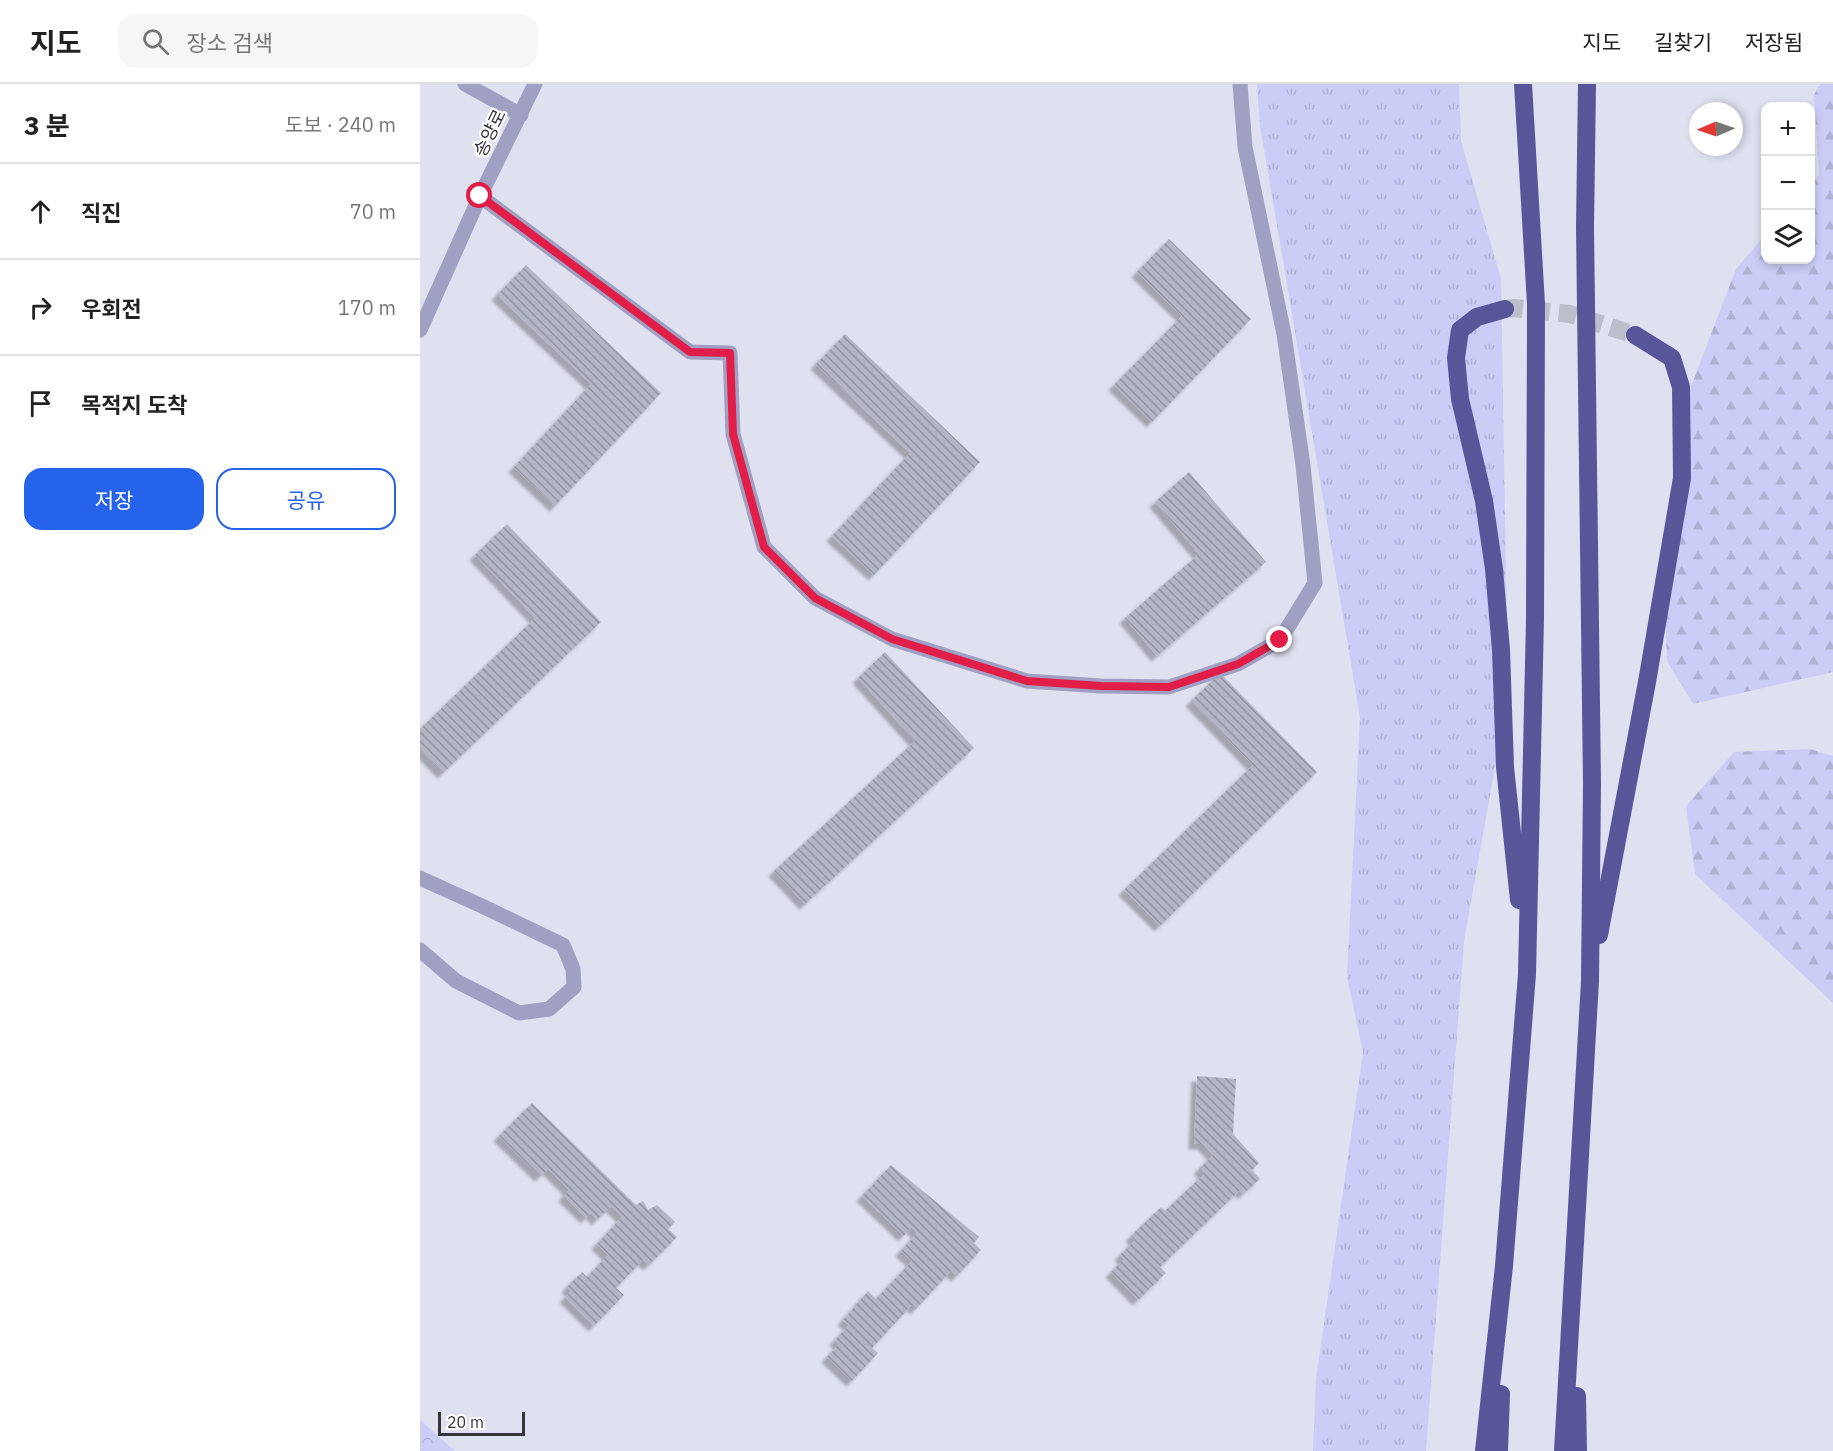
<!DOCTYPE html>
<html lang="ko">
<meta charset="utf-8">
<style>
:root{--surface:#fff;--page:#f6f6f6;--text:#222;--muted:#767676;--line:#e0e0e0;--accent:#2563eb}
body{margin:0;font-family:"IBM Plex Sans","Noto Sans KR",sans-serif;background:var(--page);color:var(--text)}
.controls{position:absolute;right:18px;top:18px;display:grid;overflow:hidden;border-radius:12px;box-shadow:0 3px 9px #0003}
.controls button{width:54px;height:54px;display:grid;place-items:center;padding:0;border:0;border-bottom:2px solid var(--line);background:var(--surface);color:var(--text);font:30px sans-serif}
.compass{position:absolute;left:1269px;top:18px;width:54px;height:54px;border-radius:50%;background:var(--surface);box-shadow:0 3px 9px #0003;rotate:268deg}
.scale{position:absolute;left:18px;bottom:15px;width:87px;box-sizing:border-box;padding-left:6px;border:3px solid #35353b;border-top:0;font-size:16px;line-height:21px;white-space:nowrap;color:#35353b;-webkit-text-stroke:4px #fff;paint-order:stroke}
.stop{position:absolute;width:18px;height:18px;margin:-14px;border:4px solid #e11d48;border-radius:50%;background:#fff}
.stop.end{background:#e11d48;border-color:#fff;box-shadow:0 2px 6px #0008}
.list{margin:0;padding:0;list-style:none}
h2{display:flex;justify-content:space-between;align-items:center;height:78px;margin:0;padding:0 24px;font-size:26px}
h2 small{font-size:20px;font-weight:400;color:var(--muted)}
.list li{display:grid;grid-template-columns:39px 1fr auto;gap:18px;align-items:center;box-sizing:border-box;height:96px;padding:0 24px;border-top:2px solid var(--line)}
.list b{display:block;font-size:22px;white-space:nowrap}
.list em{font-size:20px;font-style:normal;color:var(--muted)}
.actions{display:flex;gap:12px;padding:18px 24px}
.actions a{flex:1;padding:14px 0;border:2px solid var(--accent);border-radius:18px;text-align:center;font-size:21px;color:var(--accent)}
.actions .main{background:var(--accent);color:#fff}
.icon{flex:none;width:33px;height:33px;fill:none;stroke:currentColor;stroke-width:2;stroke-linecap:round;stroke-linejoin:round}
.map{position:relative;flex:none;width:1413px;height:1367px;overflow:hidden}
header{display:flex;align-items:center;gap:36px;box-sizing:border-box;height:84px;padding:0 30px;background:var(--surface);border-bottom:2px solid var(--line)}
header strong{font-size:28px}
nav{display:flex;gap:33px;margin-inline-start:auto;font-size:21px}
.search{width:420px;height:54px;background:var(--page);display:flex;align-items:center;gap:15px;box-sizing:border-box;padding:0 21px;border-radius:18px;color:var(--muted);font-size:22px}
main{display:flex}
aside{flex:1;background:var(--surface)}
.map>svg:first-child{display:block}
.grass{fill:url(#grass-tufts)}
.forest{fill:url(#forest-firs)}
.park{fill:url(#park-crowns)}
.building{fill:url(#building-back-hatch);filter:url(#shadow)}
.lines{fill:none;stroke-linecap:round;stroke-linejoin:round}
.highway-tunnel{stroke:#bdbecc;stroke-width:18;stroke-dasharray:18 9;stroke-linecap:butt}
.minor{stroke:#a0a1c2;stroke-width:15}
.highway{stroke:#585699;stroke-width:18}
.route{stroke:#e11d48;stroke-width:8}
.labels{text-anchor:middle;stroke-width:4.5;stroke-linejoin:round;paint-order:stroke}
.street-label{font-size:18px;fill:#35353b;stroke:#fff}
</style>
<header>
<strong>지도</strong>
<div class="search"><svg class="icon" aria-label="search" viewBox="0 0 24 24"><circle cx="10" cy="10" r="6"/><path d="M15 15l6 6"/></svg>장소 검색</div>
<nav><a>지도</a><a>길찾기</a><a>저장됨</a></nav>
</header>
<main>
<aside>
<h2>3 분<small>도보 · 240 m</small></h2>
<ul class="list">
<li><svg class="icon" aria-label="ahead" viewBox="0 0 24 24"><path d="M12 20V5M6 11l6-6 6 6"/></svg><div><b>직진</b></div><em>70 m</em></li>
<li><svg class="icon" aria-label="right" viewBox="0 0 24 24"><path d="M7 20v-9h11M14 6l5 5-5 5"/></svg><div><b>우회전</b></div><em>170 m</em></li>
<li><svg class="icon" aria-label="arrive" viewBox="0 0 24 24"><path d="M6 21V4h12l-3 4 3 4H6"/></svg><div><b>목적지 도착</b></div></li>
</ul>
<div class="actions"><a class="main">저장</a><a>공유</a></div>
</aside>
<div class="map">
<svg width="1413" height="1367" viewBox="0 0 1413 1367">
<defs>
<pattern id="grass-tufts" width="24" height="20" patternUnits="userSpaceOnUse" patternTransform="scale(1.5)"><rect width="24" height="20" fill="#cbcdf7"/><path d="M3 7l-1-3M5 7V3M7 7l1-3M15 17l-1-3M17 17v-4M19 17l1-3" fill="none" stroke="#afb1d5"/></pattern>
<pattern id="forest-firs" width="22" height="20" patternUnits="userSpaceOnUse" patternTransform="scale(1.5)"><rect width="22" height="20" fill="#cbcdf7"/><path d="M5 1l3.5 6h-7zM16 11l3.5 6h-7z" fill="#afb1d5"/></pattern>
<pattern id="park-crowns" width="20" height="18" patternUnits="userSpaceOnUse" patternTransform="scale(1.5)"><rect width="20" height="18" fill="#cbcdf7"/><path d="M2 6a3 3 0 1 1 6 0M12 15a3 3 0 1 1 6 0" fill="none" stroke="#afb1d5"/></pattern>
<pattern id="building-back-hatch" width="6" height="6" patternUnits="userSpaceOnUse" patternTransform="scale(1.5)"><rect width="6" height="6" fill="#b4b5c5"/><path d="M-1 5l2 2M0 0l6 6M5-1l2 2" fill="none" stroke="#9394a1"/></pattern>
<filter id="shadow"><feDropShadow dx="-5.5" dy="5.5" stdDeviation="1.5" flood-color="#0004"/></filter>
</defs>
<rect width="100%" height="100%" fill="#dfe0f0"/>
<path class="grass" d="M837 0H1039L1041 57 1081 195 1088 609 1044 857 1006 1367H893L896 1295 943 968 927 893 940 633 840 41Z"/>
<path class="forest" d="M1400 0H1413V588L1273 620 1247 577 1243 465 1270 305 1316 185 1345 151 1346 176H1390L1391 101 1399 91 1394 11Z
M1390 665 1413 672V919L1275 790 1266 722 1314 668Z"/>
<path class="park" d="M0 1336 35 1367H0Z"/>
<path class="building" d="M749 155 831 235 732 338 694 301 762 232 717 188Z
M106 181 241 309 135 422 94 383 171 300 77 211Z
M425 250 560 378 454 491 412 452 490 369 396 280Z
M769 388 846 478 737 572 705 534 779 470 735 418Z
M87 440 181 538 23 689 0 665V645L115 534 55 471Z
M465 568 554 664 385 820 354 787 495 657 438 594Z
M800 589 897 688 740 842 704 806 833 681 771 617Z
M777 992 816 995 813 1050 839 1079 832 1086 840 1095 823 1110 820 1106 740 1183 746 1189 718 1216 691 1188 704 1175 700 1171 715 1156 711 1152 741 1123 745 1127 784 1090 779 1085 793 1071 783 1060H774Z
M112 1019 216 1121 223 1117 228 1126 237 1121 255 1138 248 1145 257 1153 229 1181 223 1176 196 1204 204 1211 174 1242 145 1213 151 1207 147 1203 162 1188 167 1193 188 1171 177 1160 202 1133 191 1122 177 1136 171 1129 166 1134 144 1112 149 1106 128 1085 120 1092 79 1052Z
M471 1081 559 1153 554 1159 561 1166 537 1192 531 1187 496 1225 492 1221 452 1264 458 1269 432 1297 407 1273 419 1260 415 1256 429 1241 423 1236 448 1207 456 1215 492 1177 481 1167 497 1149 491 1143 484 1152 442 1112Z"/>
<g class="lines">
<path class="highway-tunnel" d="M1085 225 1094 224 1150 230 1215 251"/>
<path class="minor" d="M45 0 101 31
M60 112 270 268 310 269 313 350 344 463 395 514 472 555 607 597 681 602 749 603 818 580 860 556 895 499 883 381 864 250 825 63 820 0
M0 246 60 112 115 0
M0 794 62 822 143 861 153 885 154 903 129 925 99 929 36 897 0 866"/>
<path class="highway" d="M1085 225 1057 233 1040 246 1036 274 1040 315 1064 417 1074 485 1081 566 1085 683 1099 816
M1179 851 1227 598 1262 394 1261 303 1252 274 1215 251
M1157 1312 1158 1367
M1064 1367 1084 1182 1107 890 1115 535 1116 220 1103 0
M1079 1367 1081 1310
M1143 1367 1170 897 1172 700 1165 143 1167 0"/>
</g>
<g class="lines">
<path class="route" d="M60 112 270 268 310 269 313 350 344 463 395 514 472 555 607 597 681 602 749 603 818 580 860 556"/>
</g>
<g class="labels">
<g class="street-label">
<text transform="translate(70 49) rotate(-64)" y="6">송양로</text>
</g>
</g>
</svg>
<div class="controls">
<button>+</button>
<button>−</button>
<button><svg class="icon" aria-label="layers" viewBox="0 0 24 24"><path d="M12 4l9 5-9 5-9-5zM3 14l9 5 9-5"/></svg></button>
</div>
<svg class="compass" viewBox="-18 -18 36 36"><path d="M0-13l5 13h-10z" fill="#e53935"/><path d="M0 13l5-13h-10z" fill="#767676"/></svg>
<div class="scale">20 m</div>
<div class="stop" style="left:60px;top:112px"></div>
<div class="stop end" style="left:860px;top:556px"></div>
</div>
</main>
